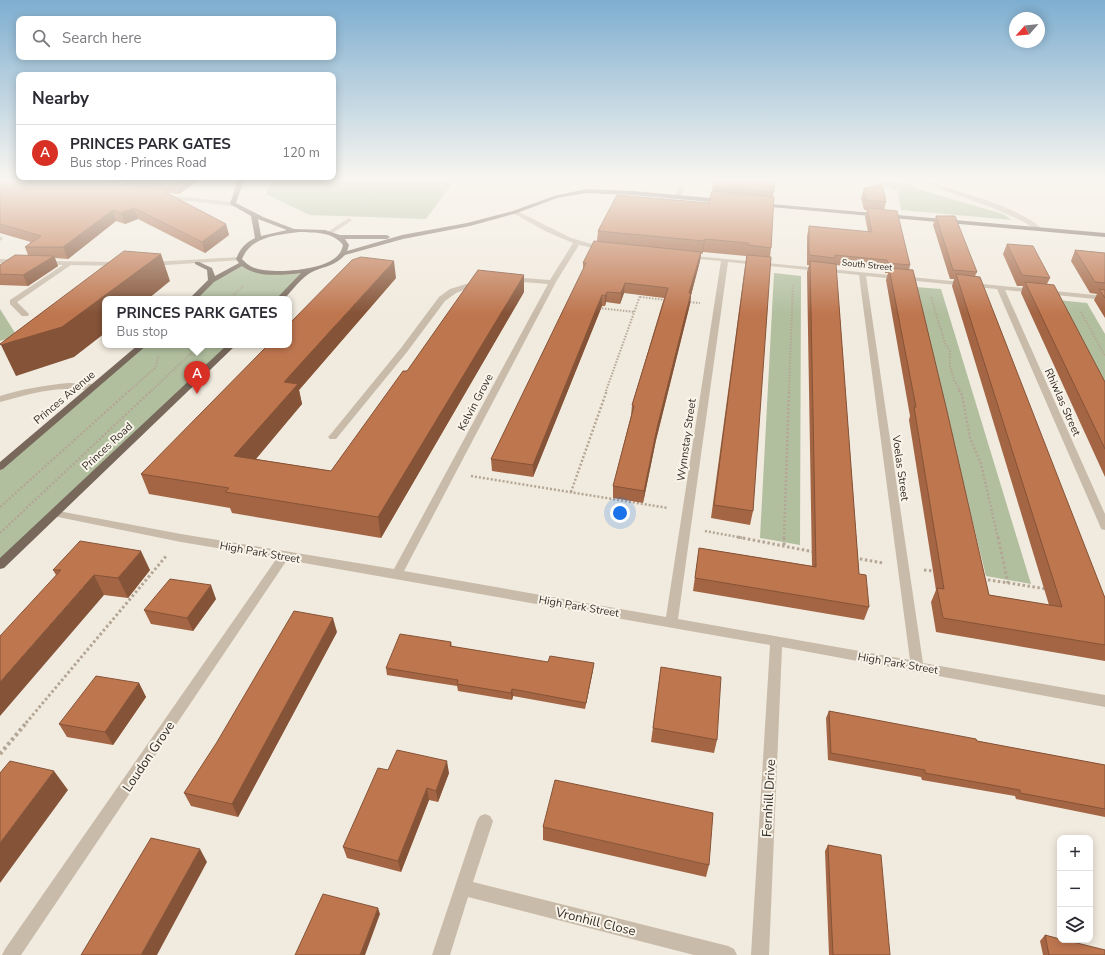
<!DOCTYPE html>
<meta charset="utf-8">
<style>
:root{--surface:#fff;--page:#f2f2f3;--text:#2b2b33;--muted:#7c7c81;--line:#e1e1e2;--accent:#d93025}
body{margin:0;font-family:"Nunito Sans",sans-serif;background:var(--page);color:var(--text)}
.controls{position:absolute;right:12px;bottom:12px;display:grid;overflow:hidden;border-radius:8px;box-shadow:0 2px 10px #0003}
.controls button{width:36px;height:36px;display:grid;place-items:center;padding:0;border:0;border-bottom:1px solid var(--line);background:var(--surface);color:var(--text);font:20px sans-serif}
.compass{position:absolute;left:1009px;top:12px;width:36px;height:36px;border-radius:50%;background:var(--surface);box-shadow:0 2px 10px #0003;rotate:243deg}
.you{position:absolute;left:620px;top:513px;width:14px;height:14px;margin:-10px;border:3px solid #fff;border-radius:50%;background:#1a73e8;box-shadow:0 0 0 6px #1a73e833}
.badge{display:grid;place-items:center;width:26px;height:26px;border-radius:50%;background:var(--accent);color:#fff;font-size:13px;font-weight:700}
.pin{position:absolute;translate:-50% -33px;filter:drop-shadow(0 1px 2px #0008)}
.pin::after{content:'';position:absolute;top:21px;width:14px;height:12px;background:inherit;clip-path:polygon(0 0,100% 0,50% 100%)}
.popup{position:absolute;left:102px;top:296px;width:190px;height:52px;box-sizing:border-box;display:grid;place-content:center;border-radius:8px;background:var(--surface);filter:drop-shadow(0 1px 3px #0005);font-size:13px;white-space:nowrap;color:var(--muted)}
.popup b{font-size:15px;color:var(--text)}
.popup::after{content:'';position:absolute;left:50%;top:100%;margin-left:-8px;border:8px solid transparent;border-top-color:var(--surface)}
.list{margin:0;padding:0;list-style:none}
h2{display:flex;justify-content:space-between;align-items:center;height:52px;margin:0;padding:0 16px;font-size:17px}
h2 small{font-size:13px;font-weight:400;color:var(--muted)}
.list li{display:grid;grid-template-columns:26px 1fr auto;gap:12px;align-items:center;box-sizing:border-box;height:56px;padding:0 16px;border-top:1px solid var(--line)}
.list b{display:block;font-size:15px;white-space:nowrap}
.list p{margin:0;font-size:13px;white-space:nowrap;color:var(--muted)}
.list em{font-size:13px;font-style:normal;color:var(--muted)}
.icon{flex:none;width:22px;height:22px;fill:none;stroke:currentColor;stroke-width:2;stroke-linecap:round;stroke-linejoin:round}
.map{position:relative;flex:none;width:1105px;height:955px;overflow:hidden}
.search{position:absolute;background:var(--surface);box-shadow:0 2px 10px #0003;left:16px;top:16px;width:320px;height:44px;display:flex;align-items:center;gap:10px;box-sizing:border-box;padding:0 14px;border-radius:8px;color:var(--muted);font-size:15px}
.panel{position:absolute;background:var(--surface);box-shadow:0 2px 10px #0003;left:16px;top:72px;width:320px;height:108px;border-radius:8px}
.map>svg:first-child{display:block}
.green{fill:#b1bf9f}
.lines{fill:none;stroke-linecap:round;stroke-linejoin:round}
.path-far4{stroke:#b4a695;stroke-width:1.5;stroke-dasharray:1 1;stroke-linecap:butt}
.path-far3{stroke:#b4a695;stroke-width:2;stroke-dasharray:1.5 1.5;stroke-linecap:butt}
.path-far2{stroke:#b4a695;stroke-width:2.5;stroke-dasharray:2 2;stroke-linecap:butt}
.path-far1{stroke:#b4a695;stroke-width:3;stroke-dasharray:2.5 2.5;stroke-linecap:butt}
.path{stroke:#b4a695;stroke-width:4;stroke-dasharray:3 3;stroke-linecap:butt}
.minor{fill:#c8bbaa;fill-rule:evenodd}
.major{fill:#77685b;fill-rule:evenodd}
.wall{fill:#a36544;fill-rule:evenodd}
.shaded-wall{fill:#855337}
.building{fill:#be764f;stroke:#855337}
.labels{text-anchor:middle;stroke-width:4;stroke-linejoin:round;paint-order:stroke}
.far-street-label{font-size:9px;fill:#362f29;stroke:#f9f4ea}
.street-label{font-size:11px;fill:#362f29;stroke:#f9f4ea}
.near-street-label{font-size:13px;fill:#362f29;stroke:#f9f4ea}
</style>
<div class="map">
<svg width="1105" height="955" viewBox="0 0 1105 955">
<rect width="100%" height="100%" fill="#f1eade"/>
<path class="green" d="M272 180H455L426 219 310 215 266 194Z
M867 180H897L925 191 1003 214 1012 220 901 210 898 191Z
M243 263C263 277 289 271 312 269L280 299H193L204 288Z
M774 273 801 276 800 545 760 538Z
M915 287 941 289 1031 584 986 576Z
M1057 300 1087 303 1105 334V391Z
M0 309 17 336 0 341Z
M143 345H232L0 565V467Z"/>
<g class="lines">
<path class="path-far4" d="M361 210 392 180"/>
<path class="path-far3" d="M640 297 666 300
M931 297 945 343 950 351V366L954 380 960 391
M229 299 244 285
M687 302 700 303
M599 308 635 312
M1081 312 1105 356
M129 391 155 368 159 355
M151 391 200 345
M606 391 641 293
M789 391 793 283"/>
<path class="path-far2" d="M959 390 962 395 970 438 981 464 998 538
M471 476 668 508
M571 492 607 390
M0 507 130 390
M705 531 743 538
M0 533 152 390
M784 538 789 390"/>
<path class="path-far1" d="M738 537 814 552
M998 537 1008 583
M784 545V537
M855 558 883 563
M924 570 935 571
M983 579 1047 589
M26 723 167 555"/>
<path class="path" d="M0 754 27 722"/>
<path class="minor" d="M681 180H687L681 197 678 199 675 197Z
M916 180H925C956 192 1019 206 1042 229L1037 230 1022 221 993 208Z
M164 195 233 202 236 204 233 206 162 198 161 197Z
M515 210 571 238 606 248 603 250 579 245 556 282 404 571 666 617 721 261 687 258 685 257V255L1105 296V300L1005 290 1105 514V530L1101 529 1100 526 997 289 866 276 923 663 1105 695V707L782 647 769 955H751L770 645 287 560 21 955H2L5 949 277 558 181 542 53 516 49 515 48 513 49 511 53 510 181 534 394 569 548 284 510 281 507 279 510 277 550 280 573 243 545 231 513 213V211ZM728 262 859 275 910 660 678 619Z
M349 218 352 220 351 221 331 234 326 233Z
M0 236 3 239 0 241Z
M239 257 242 259 241 260 152 266 149 264 152 262Z
M0 259 18 260 21 262 18 264 0 263Z
M44 261 120 262 123 264 120 266 71 265 17 302 29 314 28 316H22L10 304V300L63 265 42 264 41 263Z
M479 280 483 282 481 283 456 293 445 301 407 352 336 439H330L328 437 330 435 401 348 439 297 450 289Z
M69 383 94 384 98 387C92 393 76 388 68 389 44 389 23 396 0 402V396C23 389 45 385 69 383Z
M485 814 490 816 493 821 473 882 728 946 734 949 737 955H694L468 897 450 955H432L477 821 480 816Z"/>
<path class="major" d="M238 180H244L236 203 263 217 294 229 325 230 340 235H387L390 237 387 239H345L349 245 347 251 402 235 467 223 513 211 554 196 586 189 633 191 722 199 725 201 722 203 633 195 586 193 557 198 517 213 470 226 403 239 345 255C336 265 326 266 314 271 302 276 293 290 284 299H276L301 273C283 275 257 278 242 266L214 282 197 299H189L208 280 207 270 195 264V262H199L212 268 215 276 239 263 236 259C240 249 245 243 255 238L251 216 230 204ZM258 219 287 230 261 236ZM299 232C315 233 332 231 343 245 342 248 341 252 339 254 327 271 270 275 252 267 248 265 245 262 242 259 251 236 278 235 299 232Z
M760 203 1105 233V237L758 206 757 205Z
M138 345H147L3 469 0 470V462Z
M227 345H236L4 568 0 569V558Z"/>
</g>
<path class="wall" d="M4 180H199L179 194 168 193 169 194 226 224 229 235 205 253 138 219 125 224 116 221 68 259 55 258 58 266 28 286 0 285V274L28 255 25 247 31 242 0 233V182ZM122 181 123 185 117 184Z
M713 187 774 192 773 196 771 248 770 257 753 511 750 525 711 518 746 259V256L703 252 702 254H701L700 261 691 295 690 304 656 440 643 503 613 498V486L631 416 632 405 664 298 624 293 620 304 606 302 605 306H602L533 477 492 471 491 459 583 271V263L597 241 598 231 709 203Z
M864 188 886 202 884 210 910 265 909 270 989 595 1049 605 952 286 954 279H950L933 225 936 216 977 272 975 276 1105 598V661L936 632 931 602 936 590 909 420 910 416 886 280 888 273H885V270L836 265 859 574 869 607 864 620 693 591 699 548 812 566 807 272 809 265H807V236L809 226 868 232 865 217 867 210H864L861 198Z
M1007 244 1050 278 1047 284 1105 382V477L1021 293 1023 286H1017L1003 254Z
M1075 250 1105 253V318L1094 300 1097 294 1090 293 1071 261Z
M396 278 299 390 302 404 255 459 331 471 407 371 524 292 381 538 232 513 230 508 149 494 141 474Z
M53 570H150L128 598 104 595 56 575Z
M216 599 193 631 151 624 144 610Z
M337 632 238 817 191 806 184 793Z
M451 642 452 647 593 670 585 709 513 696 512 700 458 691 457 686 387 675 386 668Z
M661 667 717 740 714 753 651 742Z
M139 683 146 697 113 745 67 737 59 724Z
M829 711 977 741 1105 765V817L1016 799 1015 796 922 780 921 777 828 760 826 718Z
M388 770 449 773 438 802 429 800 401 872 347 858 343 847Z
M543 827 709 865 706 877 543 840Z
M828 845 890 955H829L825 851Z
M1045 935 1105 955H1043L1040 941Z"/>
<path class="shaded-wall" d="M111 180H122V181L113 186Z
M181 180H199L179 194 176 184Z
M134 208 138 219 125 224 121 213Z
M113 210 116 221 68 259 63 247Z
M226 224 229 235 205 253 202 242Z
M705 239 703 252 702 254 704 241Z
M701 252 700 261 691 295 690 304 656 440 643 503 644 491 657 428 689 293Z
M161 254 170 281 148 299H105V333L74 357 16 376 1 345Z
M54 256 58 266 28 286 23 275Z
M394 261 396 278 299 390 302 404 241 477 234 456 284 382Z
M524 275V292L381 538 378 517Z
M625 283 624 293 620 304 621 293Z
M607 292 606 302 605 306V296Z
M602 295V306L533 477V465Z
M141 551 150 570 128 598 118 578Z
M94 575 104 595 0 716V682Z
M211 585 216 599 193 631 187 618Z
M333 618 337 632 238 817 232 804Z
M594 663 593 670 585 709 586 703Z
M139 683 146 697 113 745 105 732Z
M512 689 513 696 512 700 511 693Z
M447 761 449 773 438 802 436 791Z
M54 771 68 790 0 883V843Z
M427 788 429 800 401 872 398 861Z
M200 849 207 862 157 955H141Z
M378 908 380 914 365 955H360Z"/>
<path class="building" d="M4 180H99L110 183 167 190 165 192 226 224 202 242 134 208 121 213 113 210 63 247H25L41 236 0 224V182Z
M144 180H181L176 184Z
M714 180H774V192L713 187Z
M882 184 886 202 866 200 864 188Z
M712 191 774 197 771 248 748 245V243L705 239 704 241 598 231 617 195 709 203Z
M867 208 897 211 910 265 888 263 887 260 835 255V258L809 255V226L872 232Z
M936 216H955L977 272 953 270Z
M594 241 701 252 689 293H691L657 428 644 491 613 486 634 406 632 405 668 288 625 283 621 293 607 292 605 296 602 295 533 465 491 459 586 263H583Z
M1007 244 1033 246 1050 278 1022 275Z
M1075 250 1105 253V283L1095 282Z
M124 251 161 254 62 327 1 345 0 344Z
M15 255 54 256 23 275 0 274V265Z
M747 255 771 257 753 511 714 505Z
M361 257 394 261 284 382 298 384 234 456 331 471 403 371H407L478 270 524 275 378 517 225 492 229 488 141 474 268 345H289V324L352 260Z
M810 261 836 264 859 574 866 575 869 607 695 578 699 548 816 567Z
M889 268 913 270 947 411 989 595 1062 607 956 274 980 277 1105 598V645L943 618 937 588 944 589 914 407H916Z
M1025 282 1054 285 1105 382V449Z
M1099 289 1105 290V298Z
M80 541 141 551 118 578 94 575 0 682V636L61 570H53Z
M170 579 211 585 187 618 144 610Z
M294 611 333 618 232 804 184 793 217 742Z
M400 634 451 642 450 646 548 662 550 656 594 663 586 703 512 689 511 693 457 684 458 680 386 668Z
M661 667 721 677 717 740 653 728Z
M96 676 139 683 105 732 59 724Z
M829 711 976 739 977 741 1105 765V809L1020 793V790L925 773V770L831 753Z
M397 750 447 761 436 791 427 788 398 861 343 847 378 768 388 770Z
M10 761 54 771 0 843V773Z
M555 780 713 813 709 865 543 827Z
M151 838 200 849 141 955H81Z
M828 845 881 855 890 955H833Z
M323 894 378 908 360 955H295Z
M1045 935 1060 939V940H1065L1105 950V955H1049Z"/>
<linearGradient id="sky" x2="0" y2="1"><stop stop-color="#7eaed0"/><stop offset="0.57" stop-color="#f9f6f0"/><stop offset="1" stop-color="#f9f6f0" stop-opacity="0"/></linearGradient>
<rect width="1105" height="314" fill="url(#sky)"/>
<g class="labels">
<g class="far-street-label">
<text transform="translate(867 265) rotate(6)" y="3">South Street</text>
</g>
<g class="street-label">
<text transform="translate(64 397) rotate(-40)" y="4">Princes Avenue</text>
<text transform="translate(475 402) rotate(-62)" y="4">Kelvin Grove</text>
<text transform="translate(1063 402) rotate(66)" y="4">Rhiwlas Street</text>
<text transform="translate(686 440) rotate(-82)" y="4">Wynnstay Street</text>
<text transform="translate(107 446) rotate(-43)" y="4">Princes Road</text>
<text transform="translate(901 468) rotate(82)" y="4">Voelas Street</text>
<text transform="translate(260 552) rotate(10)" y="4">High Park Street</text>
<text transform="translate(579 606) rotate(10)" y="4">High Park Street</text>
<text transform="translate(898 663) rotate(10)" y="4">High Park Street</text>
</g>
<g class="near-street-label">
<text transform="translate(148 756) rotate(-56)" y="5">Loudon Grove</text>
<text transform="translate(768 798) rotate(-87)" y="5">Fernhill Drive</text>
<text transform="translate(596 921) rotate(14)" y="5">Vronhill Close</text>
</g>
</g>
</svg>
<div class="controls">
<button>+</button>
<button>−</button>
<button><svg class="icon" aria-label="layers" viewBox="0 0 24 24"><path d="M12 4l9 5-9 5-9-5zM3 14l9 5 9-5"/></svg></button>
</div>
<svg class="compass" viewBox="-18 -18 36 36"><path d="M0-13l5 13h-10z" fill="#e53935"/><path d="M0 13l5-13h-10z" fill="#7c7c81"/></svg>
<div class="you"></div>
<div class="pin badge" style="left:197px;top:394px">A</div>
<div class="popup"><b>PRINCES PARK GATES</b>Bus stop</div>
<div class="search"><svg class="icon" aria-label="search" viewBox="0 0 24 24"><circle cx="10" cy="10" r="6"/><path d="M15 15l6 6"/></svg>Search here</div>
<section class="panel">
<h2>Nearby<small></small></h2>
<ul class="list">
<li><span class="badge">A</span><div><b>PRINCES PARK GATES</b><p>Bus stop · Princes Road</p></div><em>120 m</em></li>
</ul>
</section>
</div>
